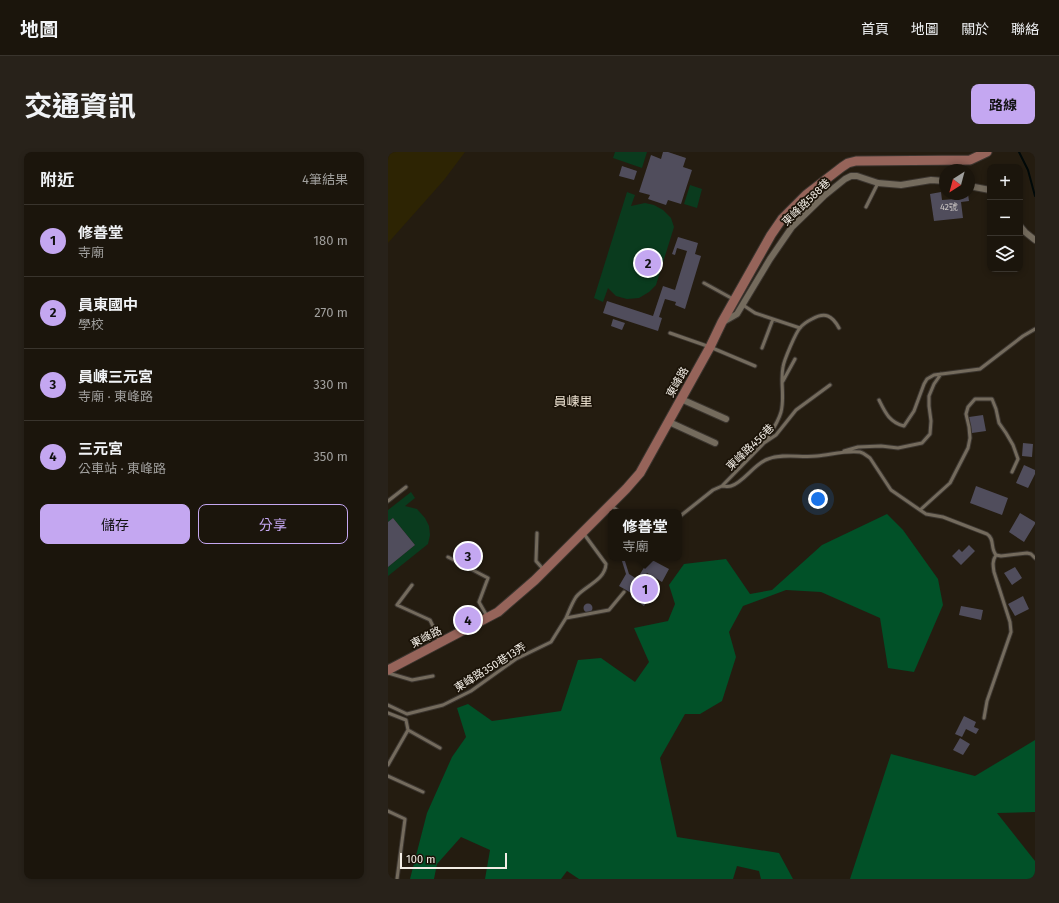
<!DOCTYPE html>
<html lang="zh-TW">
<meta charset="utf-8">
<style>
:root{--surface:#1b150c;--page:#28221a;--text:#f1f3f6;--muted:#a09f9d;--line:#39342d;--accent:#c4a7f1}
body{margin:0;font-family:"Fira Sans","Noto Sans TC",sans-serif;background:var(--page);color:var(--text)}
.controls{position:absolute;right:12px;top:12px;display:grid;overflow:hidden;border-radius:8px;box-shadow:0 2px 6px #0003}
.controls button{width:36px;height:36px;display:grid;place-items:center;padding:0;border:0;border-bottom:1px solid var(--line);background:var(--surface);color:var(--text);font:20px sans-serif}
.compass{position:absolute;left:551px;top:12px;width:36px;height:36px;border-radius:50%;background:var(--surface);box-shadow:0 2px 6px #0003;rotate:216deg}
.scale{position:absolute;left:12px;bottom:10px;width:107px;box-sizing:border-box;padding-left:4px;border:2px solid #f2ede5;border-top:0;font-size:11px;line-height:14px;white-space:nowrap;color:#f2ede5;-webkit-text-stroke:3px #1b1308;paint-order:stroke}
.you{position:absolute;left:430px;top:347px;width:14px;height:14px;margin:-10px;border:3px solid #fff;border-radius:50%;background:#1a73e8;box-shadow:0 0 0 6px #1a73e833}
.badge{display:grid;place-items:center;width:26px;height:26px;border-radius:50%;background:var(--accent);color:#111;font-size:13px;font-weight:700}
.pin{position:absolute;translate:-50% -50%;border:2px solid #fff;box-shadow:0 1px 4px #0006}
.popup{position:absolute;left:220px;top:357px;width:74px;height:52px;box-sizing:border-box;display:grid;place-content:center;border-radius:8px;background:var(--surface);filter:drop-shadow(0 1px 3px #0005);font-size:13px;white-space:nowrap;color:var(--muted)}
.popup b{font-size:15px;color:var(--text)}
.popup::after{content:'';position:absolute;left:50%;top:100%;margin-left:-8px;border:8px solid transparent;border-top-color:var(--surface)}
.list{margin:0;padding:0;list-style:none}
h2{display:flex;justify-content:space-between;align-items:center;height:52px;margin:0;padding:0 16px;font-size:17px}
h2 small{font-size:13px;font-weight:400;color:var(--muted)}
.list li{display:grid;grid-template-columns:26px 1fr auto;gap:12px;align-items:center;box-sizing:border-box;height:72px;padding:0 16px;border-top:1px solid var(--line)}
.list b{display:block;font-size:15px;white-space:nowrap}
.list p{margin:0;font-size:13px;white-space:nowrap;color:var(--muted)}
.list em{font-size:13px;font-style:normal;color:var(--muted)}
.actions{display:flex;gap:8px;padding:12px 16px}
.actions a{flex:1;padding:9px 0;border:1px solid var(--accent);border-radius:8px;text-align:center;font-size:14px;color:var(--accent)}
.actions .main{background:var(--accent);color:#111}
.icon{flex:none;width:22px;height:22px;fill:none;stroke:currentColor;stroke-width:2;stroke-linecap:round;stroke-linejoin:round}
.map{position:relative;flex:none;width:647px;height:727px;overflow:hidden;border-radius:8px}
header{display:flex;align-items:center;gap:24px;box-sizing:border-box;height:56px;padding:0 20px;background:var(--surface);border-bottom:1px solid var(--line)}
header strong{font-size:19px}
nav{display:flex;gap:22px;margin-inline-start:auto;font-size:14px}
.intro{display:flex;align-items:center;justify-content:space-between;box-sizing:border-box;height:96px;padding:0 24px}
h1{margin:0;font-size:28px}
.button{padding:10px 18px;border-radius:8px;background:var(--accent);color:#111;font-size:14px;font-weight:700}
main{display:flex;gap:24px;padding:0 24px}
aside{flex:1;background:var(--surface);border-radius:8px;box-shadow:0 2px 6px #0003}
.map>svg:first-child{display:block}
.green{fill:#0a3b1e}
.forest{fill:#015128}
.sand{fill:#2d2403}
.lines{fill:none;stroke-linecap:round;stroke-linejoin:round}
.stream{stroke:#000909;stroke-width:2}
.building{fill:#504d5c}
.lane-casing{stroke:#3b352f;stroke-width:5}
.street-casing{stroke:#3b352f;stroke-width:8}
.secondary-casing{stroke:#3b352f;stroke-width:11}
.lane{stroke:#746b5d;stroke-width:3}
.street{stroke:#746b5d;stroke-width:6}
.secondary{stroke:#96645a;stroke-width:9}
.labels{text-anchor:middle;stroke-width:3.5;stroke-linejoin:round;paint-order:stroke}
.number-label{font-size:9px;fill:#cac5c3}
.street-label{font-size:11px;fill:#f2ede5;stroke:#1b1308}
.quarter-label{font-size:13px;fill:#e7dccc;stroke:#1b1308}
</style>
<header>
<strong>地圖</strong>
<nav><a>首頁</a><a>地圖</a><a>關於</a><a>聯絡</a></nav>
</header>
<div class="intro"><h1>交通資訊</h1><a class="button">路線</a></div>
<main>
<aside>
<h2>附近<small>4筆結果</small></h2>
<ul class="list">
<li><span class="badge">1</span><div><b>修善堂</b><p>寺廟</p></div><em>180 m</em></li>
<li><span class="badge">2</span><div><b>員東國中</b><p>學校</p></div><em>270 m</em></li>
<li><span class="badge">3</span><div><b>員崠三元宮</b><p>寺廟 · 東峰路</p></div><em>330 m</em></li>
<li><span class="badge">4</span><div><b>三元宮</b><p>公車站 · 東峰路</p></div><em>350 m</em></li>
</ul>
<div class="actions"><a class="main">儲存</a><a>分享</a></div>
</aside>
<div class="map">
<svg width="647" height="727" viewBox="0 0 647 727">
<rect width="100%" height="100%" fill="#241c10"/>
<path class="green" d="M227 0H259L254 16 225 6Z
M302 33 314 37 309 56 296 52Z
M239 40 247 43 243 54 257 51 266 53 275 58 283 66 286 75 268 133 261 140 251 146 239 147 228 144 220 136 215 150 206 146Z
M23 340 27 346 17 354 29 357 37 366 41 374 42 383 40 392 0 424V415L27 393 5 366 0 370V358Z"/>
<path class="forest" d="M499 362 515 378 550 427 555 453 526 520 500 516 492 466 433 440 398 438 355 454 341 480 348 505 334 549 312 562H297L272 606 289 685 391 701 405 727H373L371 719 349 714 345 727H191L179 719 173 727H97L102 698 73 685 49 712 46 727H22L39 661 64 605 78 585 69 556 80 552 104 569 173 559 190 508 213 506 247 530 261 510 246 476 280 469 287 452 281 433 296 412 338 407 362 442 384 438 434 393Z
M647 588V660L609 661 647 709V727H462L503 602 587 624Z"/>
<path class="sand" d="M0 0H77L56 28 0 91Z"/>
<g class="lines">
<path class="stream" d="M631 0 640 18 647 44"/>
</g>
<path class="building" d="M275 0H280L298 6 295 15 304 18 293 52 280 48 278 53 260 47 262 43 251 40 263 3 273 7Z
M234 14 249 19 246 28 231 24Z
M553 40 554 48 567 47V42H580L581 49 573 50 575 66 546 69 542 42Z
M290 85 310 91 307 102 313 104 297 157 287 153 288 150 277 147 271 165 274 166 270 179 215 161 219 149 265 164 275 134 287 138 299 99 289 96 287 103 284 102Z
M225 167 237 171 234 178 223 174Z
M595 263 598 279 584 281 581 265Z
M635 291 645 292 644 305 634 304Z
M636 313 647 318V322L640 336 628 331Z
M588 334 620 346 614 363 582 351Z
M632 361 647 370V372L636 390 621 380Z
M5 366 27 393 0 415V370Z
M78 393 89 399 82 414 70 408Z
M581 393 587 399 573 413 564 404 571 397 574 400Z
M233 406H236L241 422 249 427 262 406H268L266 409 281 417 274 430 259 421 256 425 269 433 256 454 243 445 245 442 231 434 238 422Z
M627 415 634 426 624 433 616 421Z
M635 444 641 457 627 464 620 452Z
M195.5 456a4.5 4.5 0 1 1 9 0a4.5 4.5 0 1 1-9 0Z
M573 454 595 458 593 468 571 463Z
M576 564 588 570 586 575 591 577 588 582 578 577 574 585 567 582Z
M572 586 582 592 575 603 565 598Z"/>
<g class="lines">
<defs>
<path id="lane" d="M478 55 490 31
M316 131 345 147
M355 153 367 161 412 176
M282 181 322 195 367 214
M374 196 385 167
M395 229 407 207
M491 248C497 260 501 270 516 274L526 259 536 232 539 227 546 223 592 217 635 184 647 177
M377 290C383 280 390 271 393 260 397 245 392 230 395 215 396 208 408 180 412 176 415 172 420 169 424 167 437 160 444 163 451 176
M456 299 470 295 493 294 510 296 534 291 542 282 543 269 541 254V244L546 232 553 222
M334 334C337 334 340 335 343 334 355 331 367 311 380 307 395 301 413 306 429 304 442 303 458 298 472 300 476 301 479 304 482 306L503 338 532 358 538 362 555 365 599 382C607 387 602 396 608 403L613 404 639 401 643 402 647 406
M0 349 18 335
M224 354 231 360
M532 358 562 331 580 296 582 286 581 275 578 262 580 255 587 247H604L608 257 611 271 618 281 625 293 630 307 624 320
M291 365 325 338 334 334 376 291 388 283 408 258 442 233
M149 381 148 409 155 417
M196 382 218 412C217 429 196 434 188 445 184 451 181 459 178 466L221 458 236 440
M60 405 100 426 91 450 99 464
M24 433 9 453 42 468 52 489
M0 521 24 528 45 524
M0 553 19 562 55 553 83 539 128 507 163 490 178 466
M0 561 18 568 20 578 0 613
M596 566 599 549 623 480 622 470 606 420C605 414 604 409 608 403
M20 578 52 596
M0 624 35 640
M0 659 17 667 9 727"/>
<path id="street" d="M581 34 602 38
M632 74 637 80 647 88
M335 170 349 162 382 107 404 75 436 44 457 27 463 24H469L490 31 513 33 543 28 557 29
M293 247 338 267
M281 270 327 291"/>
<path id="secondary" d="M0 518 110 460 147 428 238 337 252 321 322 195 334 170 383 83 394 67 419 42 454 15 460 11 468 9 582 8 599 0"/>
</defs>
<use href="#lane" class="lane-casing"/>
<use href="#street" class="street-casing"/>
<use href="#secondary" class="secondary-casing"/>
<use href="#lane" class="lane"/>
<use href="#street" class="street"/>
<use href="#secondary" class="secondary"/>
</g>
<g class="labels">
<g class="number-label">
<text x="561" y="58">42號</text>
</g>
<g class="street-label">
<text transform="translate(418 50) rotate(-44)" y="4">東峰路588巷</text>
<text transform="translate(289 230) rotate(-61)" y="4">東峰路</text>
<text transform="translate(362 295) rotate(-44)" y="4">東峰路456巷</text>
<text transform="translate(38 485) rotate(-27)" y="4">東峰路</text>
<text transform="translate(102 515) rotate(-32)" y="4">東峰路350巷13弄</text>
</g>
<g class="quarter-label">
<text x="185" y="254">員崠里</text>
</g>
</g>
</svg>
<div class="controls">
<button>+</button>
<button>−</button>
<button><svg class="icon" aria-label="layers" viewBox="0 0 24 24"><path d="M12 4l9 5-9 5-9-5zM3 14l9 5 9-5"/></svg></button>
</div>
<svg class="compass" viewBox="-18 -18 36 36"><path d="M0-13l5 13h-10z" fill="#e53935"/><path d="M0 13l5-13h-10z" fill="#a09f9d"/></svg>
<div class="scale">100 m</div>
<div class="you"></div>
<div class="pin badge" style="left:257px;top:437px">1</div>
<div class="popup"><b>修善堂</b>寺廟</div>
<div class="pin badge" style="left:260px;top:111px">2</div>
<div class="pin badge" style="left:80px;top:404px">3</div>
<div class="pin badge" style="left:80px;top:468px">4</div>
</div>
</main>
